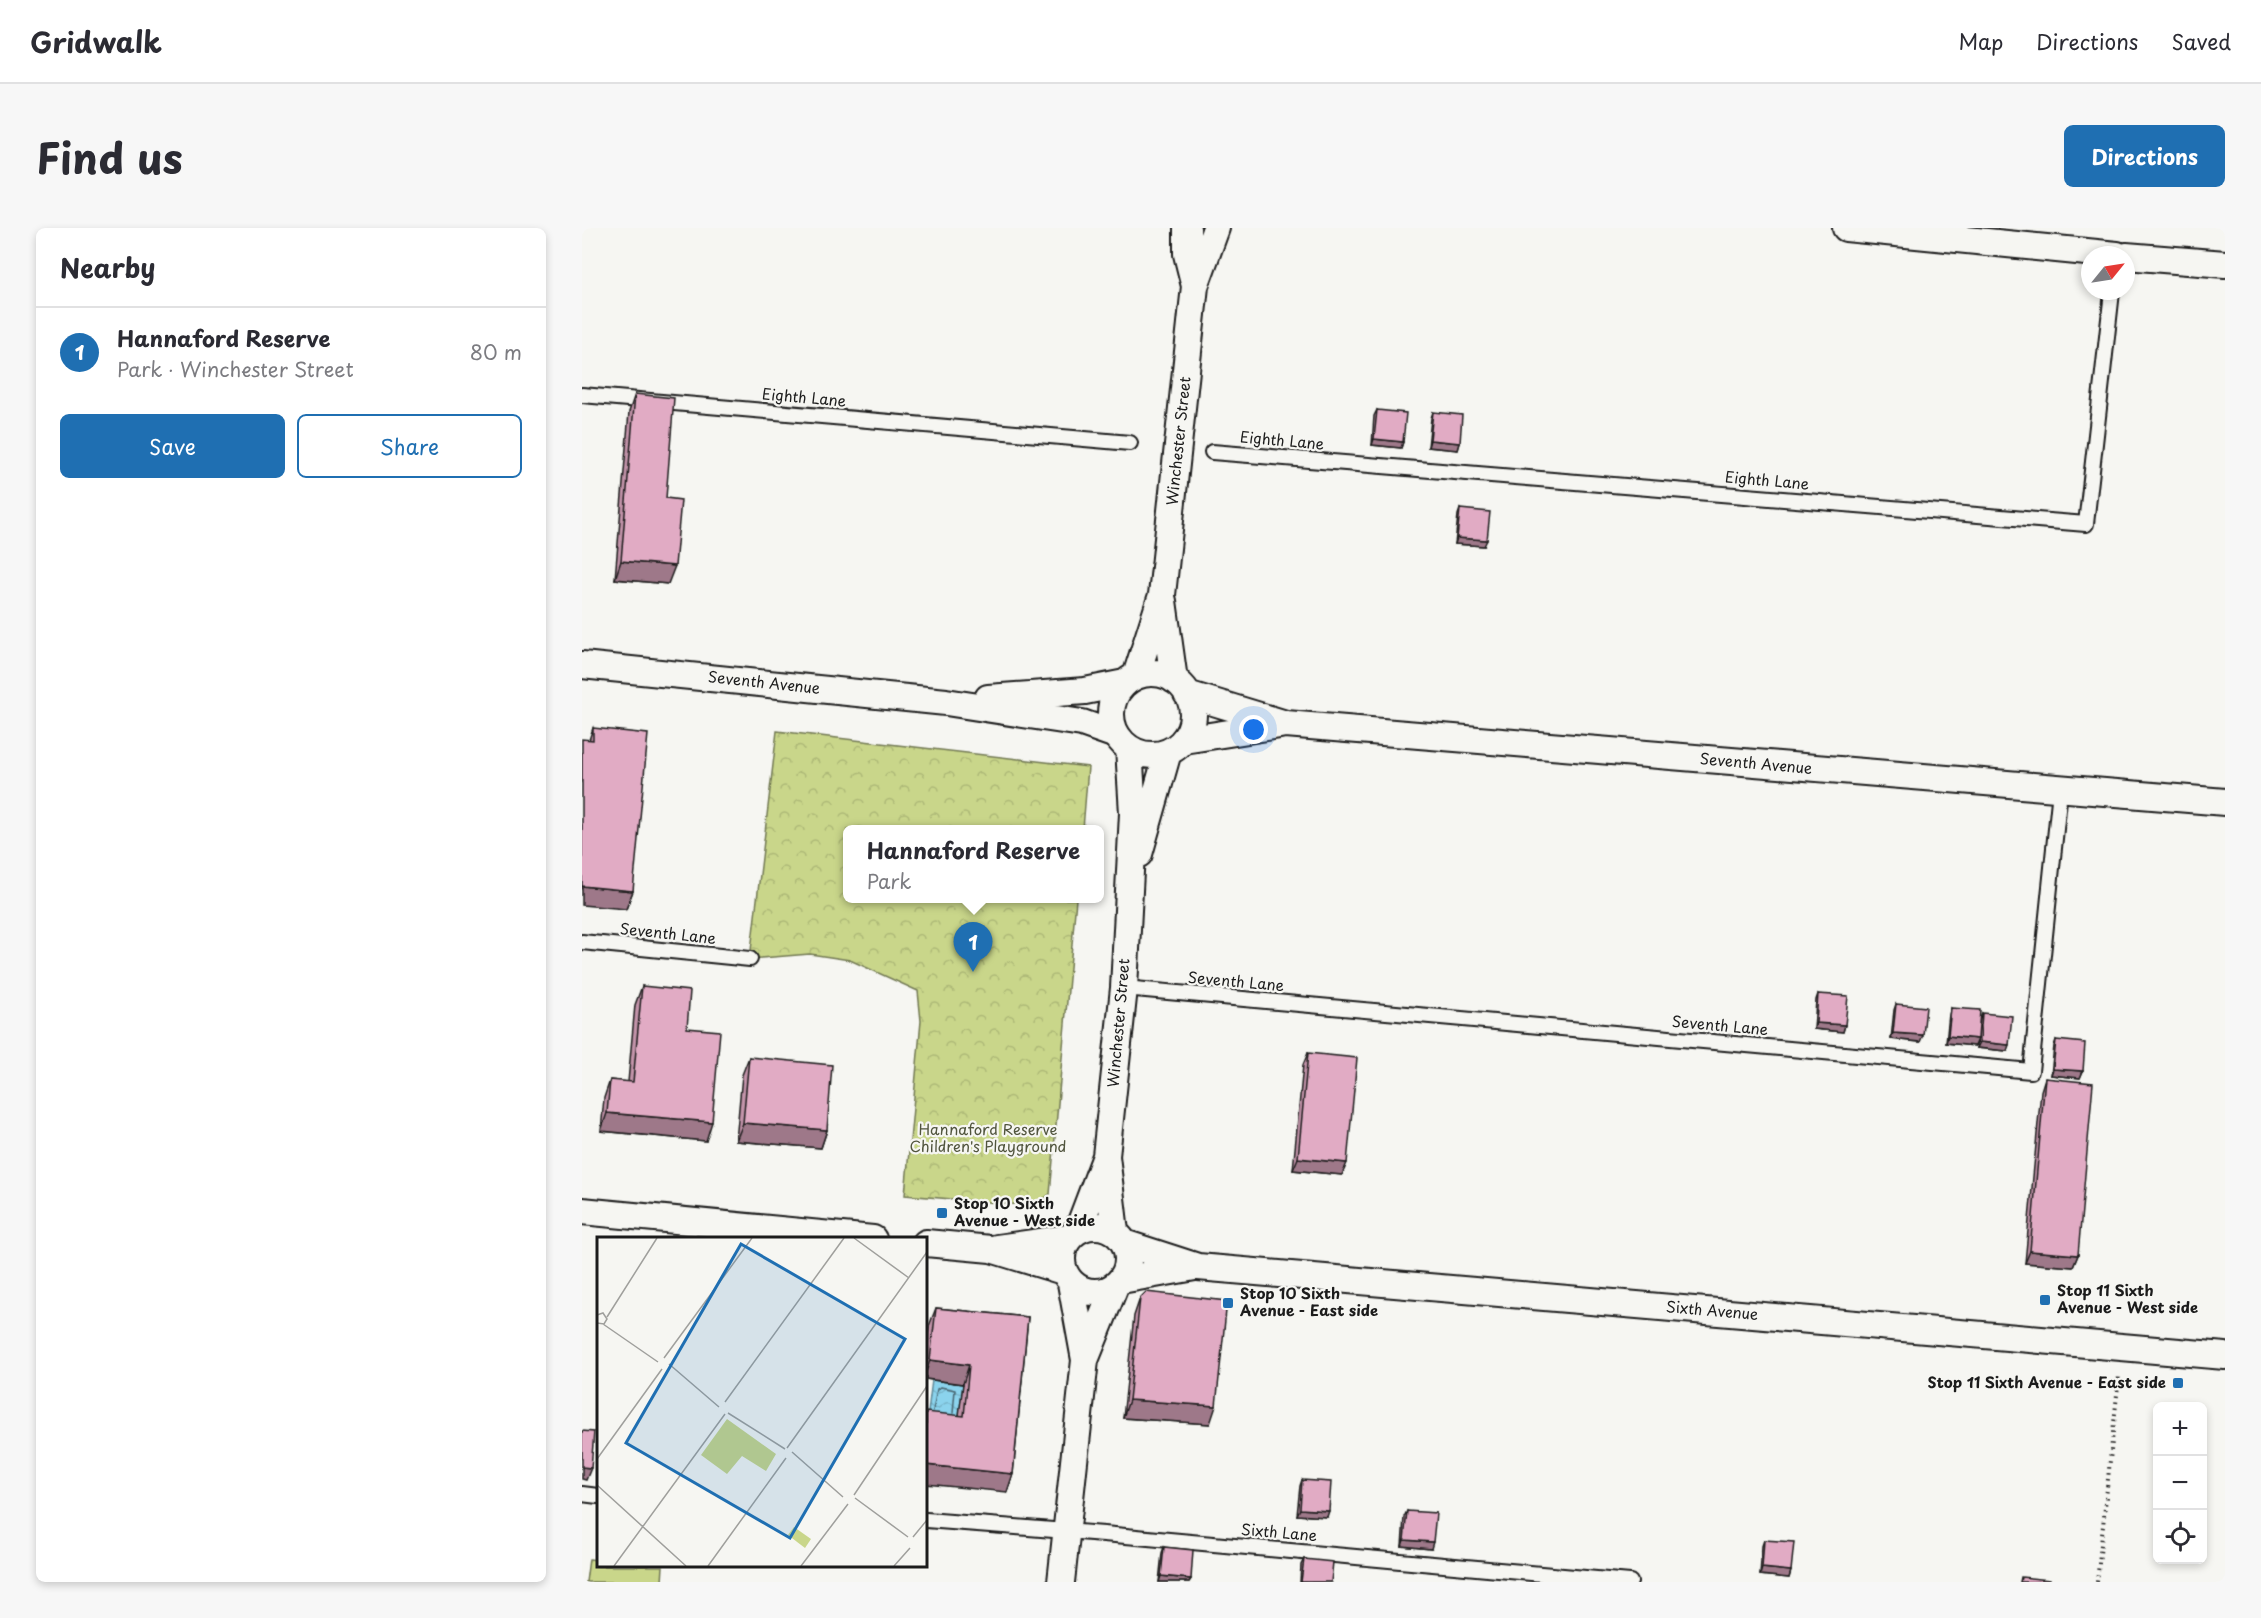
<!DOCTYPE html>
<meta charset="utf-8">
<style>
:root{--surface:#fff;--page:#f7f7f7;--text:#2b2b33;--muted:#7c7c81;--line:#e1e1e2;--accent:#1f6fb2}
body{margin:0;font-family:"Playpen Sans",sans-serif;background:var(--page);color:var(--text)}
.controls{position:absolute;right:18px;bottom:18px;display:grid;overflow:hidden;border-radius:9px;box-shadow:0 3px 9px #0003}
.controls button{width:54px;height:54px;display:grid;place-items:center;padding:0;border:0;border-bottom:2px solid var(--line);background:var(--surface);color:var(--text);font:30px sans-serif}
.compass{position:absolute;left:1499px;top:18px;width:54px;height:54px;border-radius:50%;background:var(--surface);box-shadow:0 3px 9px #0003;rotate:60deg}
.you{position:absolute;left:672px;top:502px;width:21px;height:21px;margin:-15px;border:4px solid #fff;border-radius:50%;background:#1a73e8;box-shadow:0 0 0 9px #1a73e833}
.badge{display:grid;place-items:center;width:39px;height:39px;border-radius:50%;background:var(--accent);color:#fff;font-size:20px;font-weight:700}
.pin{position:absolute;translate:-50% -50px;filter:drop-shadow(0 2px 3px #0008)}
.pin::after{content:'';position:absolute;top:32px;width:21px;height:18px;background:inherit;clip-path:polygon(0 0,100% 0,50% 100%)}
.popup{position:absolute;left:261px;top:597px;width:261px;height:78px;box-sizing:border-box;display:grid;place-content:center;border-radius:9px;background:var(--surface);filter:drop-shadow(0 2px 4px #0005);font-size:20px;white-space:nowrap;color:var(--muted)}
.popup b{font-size:22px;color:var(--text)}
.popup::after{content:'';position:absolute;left:50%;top:100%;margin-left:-12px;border:12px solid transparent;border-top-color:var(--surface)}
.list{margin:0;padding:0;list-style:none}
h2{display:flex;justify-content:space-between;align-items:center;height:78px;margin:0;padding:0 24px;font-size:26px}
h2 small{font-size:20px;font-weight:400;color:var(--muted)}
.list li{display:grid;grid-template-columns:39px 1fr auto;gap:18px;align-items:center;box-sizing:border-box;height:90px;padding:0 24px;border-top:2px solid var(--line)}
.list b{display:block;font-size:22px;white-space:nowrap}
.list p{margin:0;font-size:20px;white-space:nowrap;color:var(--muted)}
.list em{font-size:20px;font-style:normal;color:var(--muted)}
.actions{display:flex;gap:12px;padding:18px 24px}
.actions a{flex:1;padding:14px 0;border:2px solid var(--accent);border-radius:9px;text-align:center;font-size:21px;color:var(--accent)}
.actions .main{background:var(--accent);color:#fff}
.icon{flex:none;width:33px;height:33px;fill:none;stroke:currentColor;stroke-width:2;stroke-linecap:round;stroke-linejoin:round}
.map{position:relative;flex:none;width:1643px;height:1354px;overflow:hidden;border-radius:9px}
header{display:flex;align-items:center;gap:36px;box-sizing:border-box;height:84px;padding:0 30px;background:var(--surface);border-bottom:2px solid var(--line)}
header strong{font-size:28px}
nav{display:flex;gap:33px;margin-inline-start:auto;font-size:21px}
.intro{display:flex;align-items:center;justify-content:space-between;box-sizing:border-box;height:144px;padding:0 36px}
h1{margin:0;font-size:42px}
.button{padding:15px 27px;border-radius:9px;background:var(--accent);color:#fff;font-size:21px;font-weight:700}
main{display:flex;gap:36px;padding:0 36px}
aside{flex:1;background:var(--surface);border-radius:9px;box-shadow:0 3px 9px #0003}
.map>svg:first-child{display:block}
.grass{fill:#c9d68a;stroke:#727953;stroke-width:1.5}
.park{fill:url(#park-crowns);stroke:#727953;stroke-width:1.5}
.water{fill:url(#water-waves);stroke:#5f8a99;stroke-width:1.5}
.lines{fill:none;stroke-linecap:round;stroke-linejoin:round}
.shore{stroke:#486570;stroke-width:1.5}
.service-casing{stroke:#1c1c1c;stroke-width:18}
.minor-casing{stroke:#1c1c1c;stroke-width:30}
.path{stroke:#1c1c1c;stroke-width:4;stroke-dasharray:1.5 4.5;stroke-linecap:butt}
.service{stroke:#f6f6f2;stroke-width:14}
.minor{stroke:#f6f6f2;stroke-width:26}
.wall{fill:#c293a9;stroke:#1c1c1c;stroke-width:1.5}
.shaded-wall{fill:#9e7889;stroke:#1c1c1c;stroke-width:1.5}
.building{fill:#e1abc4;stroke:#1c1c1c;stroke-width:1.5}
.poi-dot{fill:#1f6fb2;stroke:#f6f6f2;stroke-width:2}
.labels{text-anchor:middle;stroke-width:4.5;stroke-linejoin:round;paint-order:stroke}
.street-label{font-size:15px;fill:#1c1c1c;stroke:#f6f6f2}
.park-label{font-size:15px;fill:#50543d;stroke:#f6f6f2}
.poi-label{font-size:15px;font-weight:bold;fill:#1c1c1c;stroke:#f6f6f2;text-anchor:start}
.inset-road{fill:none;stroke:#9f9f9c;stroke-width:1.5}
.view{fill:#1f6fb2;fill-opacity:0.15;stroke:#1f6fb2;stroke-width:3}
.inset-edge{fill:none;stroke:#1c1c1c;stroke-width:3}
</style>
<header>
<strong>Gridwalk</strong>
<nav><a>Map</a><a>Directions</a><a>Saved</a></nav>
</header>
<div class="intro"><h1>Find us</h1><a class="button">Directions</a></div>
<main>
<aside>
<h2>Nearby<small></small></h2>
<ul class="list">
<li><span class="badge">1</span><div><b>Hannaford Reserve</b><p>Park · Winchester Street</p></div><em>80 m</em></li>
</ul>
<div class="actions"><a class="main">Save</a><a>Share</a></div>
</aside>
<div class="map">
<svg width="1643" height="1354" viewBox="0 0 1643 1354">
<defs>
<pattern id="park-crowns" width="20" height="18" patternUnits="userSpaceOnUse" patternTransform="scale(1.5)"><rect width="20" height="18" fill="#c9d68a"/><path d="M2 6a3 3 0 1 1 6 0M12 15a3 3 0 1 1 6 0" fill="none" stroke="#acb776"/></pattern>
<pattern id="water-waves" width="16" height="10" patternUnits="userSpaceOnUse" patternTransform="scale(1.5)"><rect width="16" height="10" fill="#8bd3ed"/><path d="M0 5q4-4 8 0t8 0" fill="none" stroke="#77b5cb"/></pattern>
</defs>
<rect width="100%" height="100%" fill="#f6f6f2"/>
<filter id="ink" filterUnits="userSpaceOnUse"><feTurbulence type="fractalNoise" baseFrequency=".0167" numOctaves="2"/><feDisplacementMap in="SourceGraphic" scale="12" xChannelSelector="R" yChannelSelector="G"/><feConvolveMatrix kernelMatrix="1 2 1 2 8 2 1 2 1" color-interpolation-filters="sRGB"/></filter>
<g filter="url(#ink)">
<path class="grass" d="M7 1331 16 1332V1338H81L80 1354H4Z"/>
<path class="park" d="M195 503 506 539 501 601 265 602V670L494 671 468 966 452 978 323 967 339 793 336 763 268 732 228 726 168 731Z"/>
<path class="water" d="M350 1152 381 1156 375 1206 344 1200Z"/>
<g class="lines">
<path class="shore" d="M351 1183 355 1161 359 1159 373 1162 371 1185"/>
<defs>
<path id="service" d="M0 167 548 215
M630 224 1504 296 1530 64
M0 714 168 731
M542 760 1449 843 1478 562
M0 1266 16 1268
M344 1292 522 1306 1048 1354"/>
<path id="minor" d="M605 0V26L613 58
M1264 0 1535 27
M1544 28 1643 36
M581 373 592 452
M0 437 364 474 500 495 534 507
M529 486a41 41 0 1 1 82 0a41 41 0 1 1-82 0Z
M554 448 580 367 613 58 634 0
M605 466 704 496 1643 574
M406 470 503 463 543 455
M602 512 698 497
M557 626 586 524
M0 983 291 1011
M480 1031a33 33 0 1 1 66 0a33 33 0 1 1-66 0Z
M496 1002 524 928
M533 1004 524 928 542 760 551 585 547 520
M344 1015 409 1021 481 1043
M542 1015 616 1039 1643 1128
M415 1020 487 1010
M539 1052 613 1039
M489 1055 503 1132
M479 1354 503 1132 533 1058"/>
</defs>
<use href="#service" class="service-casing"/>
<use href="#minor" class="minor-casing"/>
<path class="path" d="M1515 1354 1537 1148"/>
<use href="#service" class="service"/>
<use href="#minor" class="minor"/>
</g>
<path class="wall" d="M53 166 84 270 86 356 33 351 47 184Z
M795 182 821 214 819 220 790 217 792 188Z
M851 184 878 215 876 222 846 219 849 190Z
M878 281 902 318 873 316 876 287Z
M11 500 51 663 44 681 7 512Z
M60 758 105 800 124 913 19 903 22 870 28 852 46 854 53 777Z
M1236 766 1263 797 1261 804 1232 801 1234 772Z
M1314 776 1338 814 1309 811 1312 782Z
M1369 780 1396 811 1393 818 1364 815 1367 786Z
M1400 785 1425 823 1395 820 1398 791Z
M1474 812 1501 843 1498 850 1469 847 1472 818Z
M726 825 760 947 711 942 721 837Z
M167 829 245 902 239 920 154 913 160 847Z
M1463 850 1496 1027 1491 1039 1443 1035 1459 863Z
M558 1070 628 1196 541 1190 552 1088Z
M354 1080 446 1089 431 1246 425 1264 377 1187 381 1156 344 1151V1131L347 1098Z
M720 1252 745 1289 715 1287 718 1258Z
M825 1283 849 1321 820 1318 822 1289Z
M1182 1312 1209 1343 1207 1350 1178 1347 1180 1318Z
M582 1319 609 1351 607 1354H577L580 1325Z
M722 1331 749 1354H718L719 1337Z"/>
<path class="shaded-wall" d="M792 211 821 214 819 220 790 217Z
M848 212 878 215 876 222 846 219Z
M875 310 905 312 902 318 873 316Z
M39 333 93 338 86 356 33 351Z
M0 658 51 663 44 681 0 677Z
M1234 795 1263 797 1261 804 1232 801Z
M1311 805 1341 807 1338 814 1309 811Z
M1366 808 1396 811 1393 818 1364 815Z
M1398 814 1427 817 1425 823 1395 820Z
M1471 841 1501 843 1498 850 1469 847Z
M25 885 130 894 124 913 19 903Z
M161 895 245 902 239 920 154 913Z
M716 930 765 935 760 947 711 942Z
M1448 1023 1496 1027 1491 1039 1443 1035Z
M348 1132 387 1137 381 1156 344 1151V1144Z
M547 1172 634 1178 628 1196 541 1190Z
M344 1237 431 1246 425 1264 344 1256Z
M0 1239 9 1240 4 1252 0 1251Z
M718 1281 747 1283 745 1289 715 1287Z
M822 1312 851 1314 849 1321 820 1318Z
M1180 1340 1209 1343 1207 1350 1178 1347Z
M579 1348 609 1351 607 1354H577Z"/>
<path class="building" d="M53 166 92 170 84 270 99 272 93 338 39 333Z
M795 182 824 185 821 214 792 211Z
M851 184 880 187 878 215 848 212Z
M878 281 908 284 905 312 875 310Z
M11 500 66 506 51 663 0 658V511L11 512Z
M60 758 108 763 105 800 138 803 130 894 25 885 28 852 51 854Z
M1236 766 1266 768 1263 797 1234 795Z
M1314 776 1344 779 1341 807 1311 805Z
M1369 780 1398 782 1396 811 1366 808Z
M1400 785 1430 788 1427 817 1398 814Z
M1474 812 1503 815 1501 843 1471 841Z
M726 825 775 830 765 935 716 930Z
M167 829 250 837 245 902 161 895Z
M1463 850 1511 855 1496 1027 1448 1023Z
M564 1064 645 1073 634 1178 547 1172 558 1070Z
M354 1080 446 1089 431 1246 344 1237V1184L382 1188 387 1137 348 1132Z
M0 1203 12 1204 9 1240 0 1239Z
M720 1252 749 1254 747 1283 718 1281Z
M825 1283 854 1285 851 1314 822 1312Z
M1182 1312 1212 1314 1209 1343 1180 1340Z
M582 1319 611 1322 609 1351 579 1348Z
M722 1331 751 1334 749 1354H719Z
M1439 1349 1468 1352V1354H1438Z"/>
</g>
<g class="poi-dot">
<rect x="354" y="979" width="12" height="12" rx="3"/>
<rect x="1457" y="1066" width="12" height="12" rx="3"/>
<rect x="640" y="1069" width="12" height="12" rx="3"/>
<rect x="1590" y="1149" width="12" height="12" rx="3"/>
</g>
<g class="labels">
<g class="street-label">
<text transform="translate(222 170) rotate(5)" y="5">Eighth Lane</text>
<text transform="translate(597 213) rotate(-84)" y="5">Winchester Street</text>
<text transform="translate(700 213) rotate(5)" y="5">Eighth Lane</text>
<text transform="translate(1185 253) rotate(5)" y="5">Eighth Lane</text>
<text transform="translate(182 455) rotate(6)" y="5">Seventh Avenue</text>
<text transform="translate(1174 536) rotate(5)" y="5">Seventh Avenue</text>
<text transform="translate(86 706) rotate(6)" y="5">Seventh Lane</text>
<text transform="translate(654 754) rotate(5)" y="5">Seventh Lane</text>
<text transform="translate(537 795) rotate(-85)" y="5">Winchester Street</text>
<text transform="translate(1138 798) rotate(5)" y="5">Seventh Lane</text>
<text transform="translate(1130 1083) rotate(5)" y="5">Sixth Avenue</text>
<text transform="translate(697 1305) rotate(5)" y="5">Sixth Lane</text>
</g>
<g class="park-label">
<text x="406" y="907">Hannaford Reserve<tspan x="406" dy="17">Children's Playground</tspan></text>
</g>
<g class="poi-label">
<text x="372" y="981">Stop 10 Sixth<tspan x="372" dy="17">Avenue - West side</tspan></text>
<text x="1475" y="1068">Stop 11 Sixth<tspan x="1475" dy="17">Avenue - West side</tspan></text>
<text x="658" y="1071">Stop 10 Sixth<tspan x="658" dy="17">Avenue - East side</tspan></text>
<text x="1584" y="1160" text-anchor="end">Stop 11 Sixth Avenue - East side</text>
</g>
</g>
<g transform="translate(15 1009)">
<rect width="330" height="330" fill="#f6f6f2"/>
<path d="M197 290 214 302 208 311 191 298Z" fill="#c9d68a"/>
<path d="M130 182 179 217 169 234 145 219 130 237 104 218Z" fill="#c9d68a"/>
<path class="inset-road" d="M257 1 312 41M0 78 6 76 10 82 7 87 0 86M10 80 60 1M6 87 61 125M67 121 155 1M72 127 122 170M128 165 247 1M131 176 188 212M190 211 330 15M195 215 246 260M0 222 65 132M0 248 89 329M257 258 330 149M258 261 311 300M316 300 330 283M17 329 128 177M111 329 189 221M204 329 251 267M297 329 313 311"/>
<path class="view" d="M144 7 308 102 193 301 29 206Z"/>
<rect width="330" height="330" class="inset-edge"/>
</g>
</svg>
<div class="controls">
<button>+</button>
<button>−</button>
<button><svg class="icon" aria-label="locate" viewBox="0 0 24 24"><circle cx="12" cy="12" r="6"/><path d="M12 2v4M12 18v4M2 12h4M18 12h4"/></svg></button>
</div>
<svg class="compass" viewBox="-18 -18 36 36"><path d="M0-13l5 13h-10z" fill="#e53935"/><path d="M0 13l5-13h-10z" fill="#7c7c81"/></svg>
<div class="you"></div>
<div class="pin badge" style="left:391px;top:744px">1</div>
<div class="popup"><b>Hannaford Reserve</b>Park</div>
</div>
</main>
